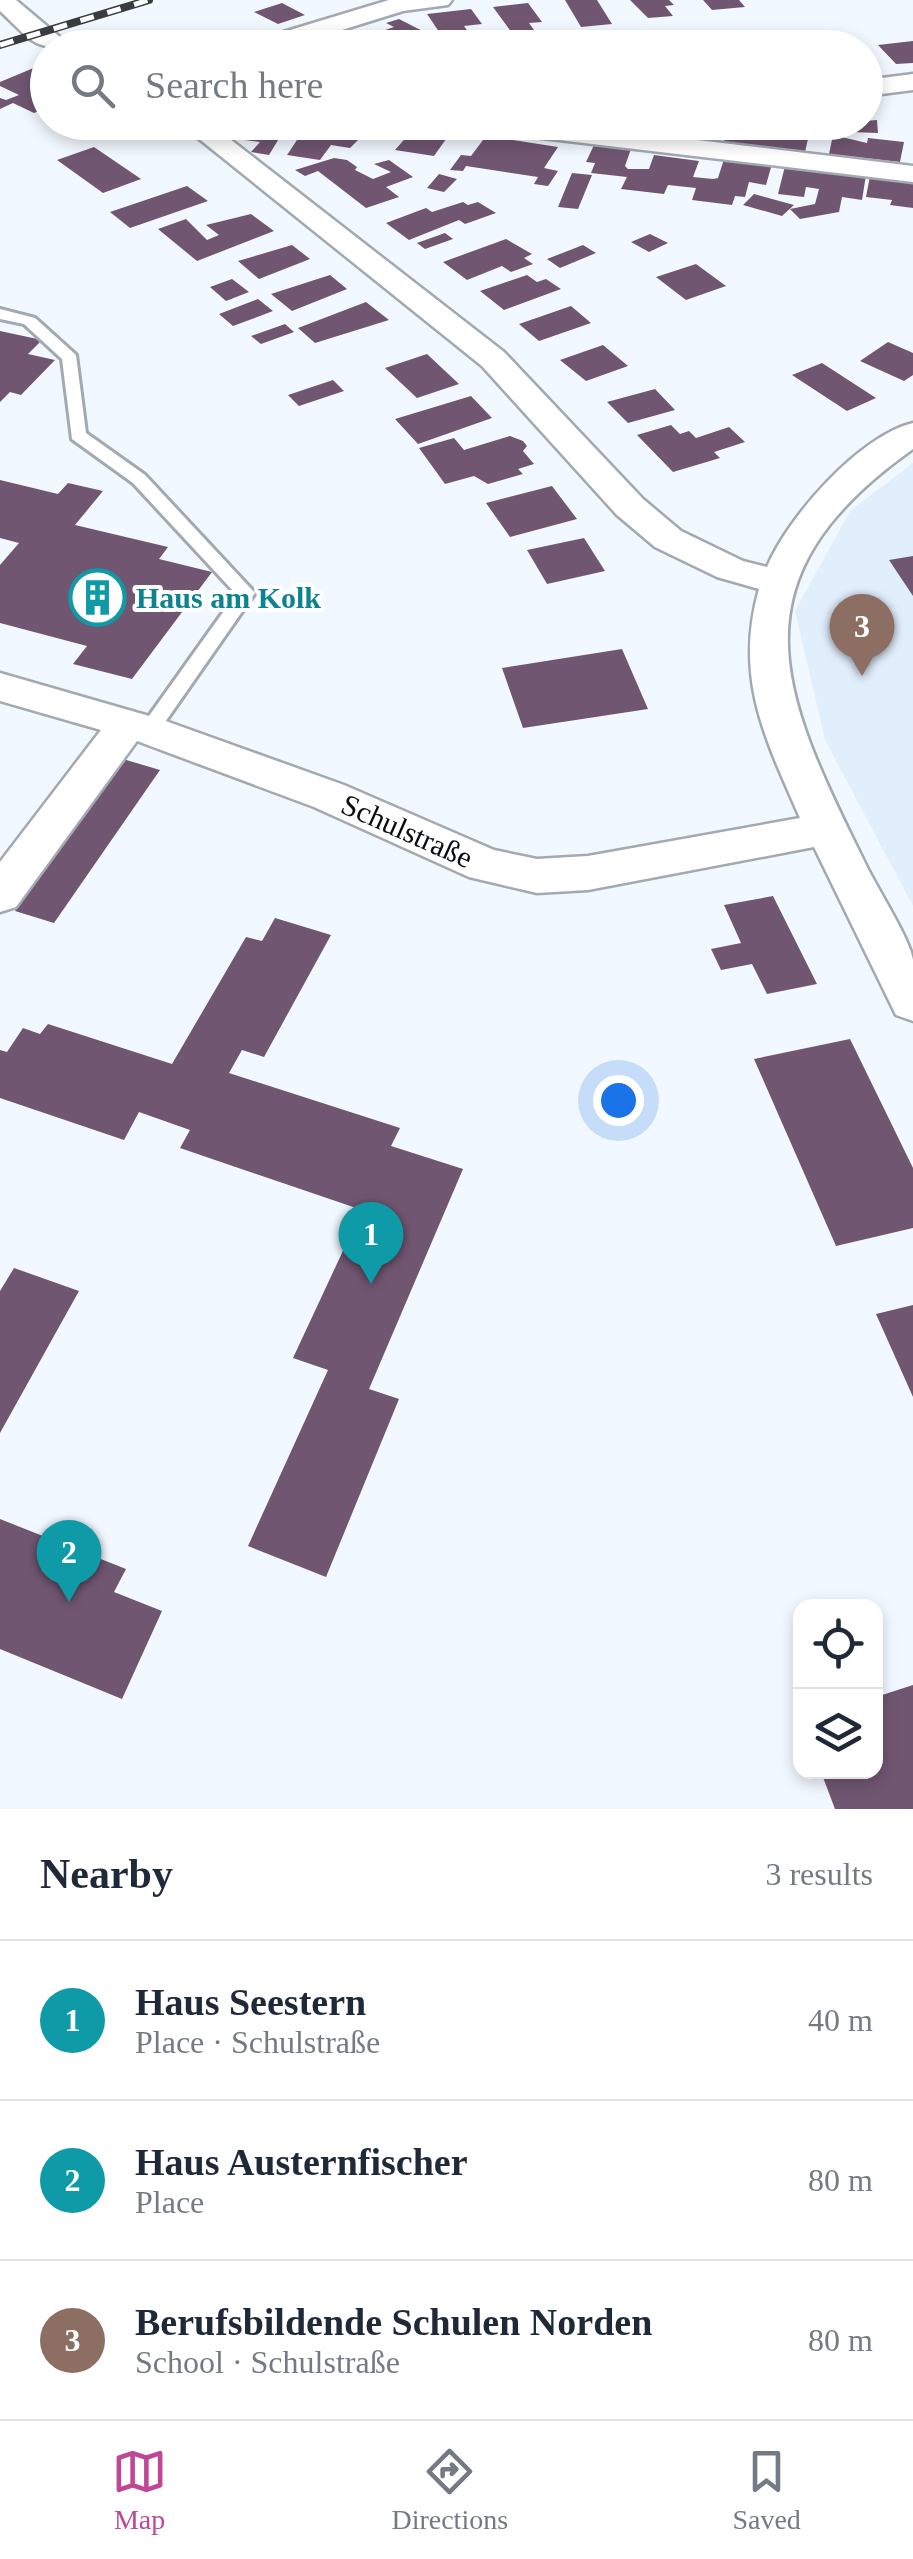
<!DOCTYPE html>
<meta charset="utf-8">
<style>
:root{--surface:#fff;--page:#f2f2f3;--text:#1f2937;--muted:#747a83;--line:#e0e1e3;--accent:#c04698}
body{margin:0;font-family:"Times New Roman",serif;background:var(--page);color:var(--text)}
.controls{position:absolute;right:30px;bottom:30px;display:grid;overflow:hidden;border-radius:20px;box-shadow:0 5px 15px #0003}
.controls button{width:90px;height:90px;display:grid;place-items:center;padding:0;border:0;border-bottom:2px solid var(--line);background:var(--surface);color:var(--text);font:50px sans-serif}
.you{position:absolute;left:618px;top:1100px;width:35px;height:35px;margin:-25px;border:8px solid #fff;border-radius:50%;background:#1a73e8;box-shadow:0 0 0 15px #1a73e833}
.badge{display:grid;place-items:center;width:65px;height:65px;border-radius:50%;background:var(--accent);color:#fff;font-size:32px;font-weight:700}
.pin{position:absolute;translate:-50% -82px;filter:drop-shadow(0 2px 5px #0008)}
.pin::after{content:'';position:absolute;top:52px;width:35px;height:30px;background:inherit;clip-path:polygon(0 0,100% 0,50% 100%)}
.list{margin:0;padding:0;list-style:none}
h2{display:flex;justify-content:space-between;align-items:center;height:130px;margin:0;padding:0 40px;font-size:42px}
h2 small{font-size:32px;font-weight:400;color:var(--muted)}
.list li{display:grid;grid-template-columns:65px 1fr auto;gap:30px;align-items:center;box-sizing:border-box;height:160px;padding:0 40px;border-top:2px solid var(--line)}
.list b{display:block;font-size:38px;white-space:nowrap}
.list p{margin:0;font-size:32px;white-space:nowrap;color:var(--muted)}
.list em{font-size:32px;font-style:normal;color:var(--muted)}
.icon{flex:none;width:55px;height:55px;fill:none;stroke:currentColor;stroke-width:2;stroke-linecap:round;stroke-linejoin:round}
.map{position:relative;flex:none;width:913px;height:1809px;overflow:hidden}
.search{position:absolute;background:var(--surface);box-shadow:0 5px 15px #0003;left:30px;right:30px;top:30px;height:110px;display:flex;align-items:center;gap:25px;box-sizing:border-box;padding:0 35px;border-radius:55px;color:var(--muted);font-size:38px}
.sheet{height:610px;background:var(--surface)}
nav{display:flex;justify-content:space-around;align-items:center;box-sizing:border-box;height:140px;border-top:2px solid var(--line);background:var(--surface);font-size:28px;color:var(--muted)}
nav a{display:grid;justify-items:center;gap:5px}
nav .on{color:var(--accent)}
.map>svg:first-child{display:block}
.built{fill:#e1eefc}
.building{fill:#715672}
.lines{fill:none;stroke-linecap:round;stroke-linejoin:round}
.lane-casing{stroke:#a2a9b1;stroke-width:6}
.street-casing{stroke:#a2a9b1;stroke-width:5}
.lane{fill:#fff;fill-rule:evenodd}
.street{fill:#fff;fill-rule:evenodd}
.rail-casing{stroke:#393d40;stroke-width:8}
.rail{stroke:#fff;stroke-width:5;stroke-dasharray:14;stroke-linecap:butt}
.labels{text-anchor:middle;stroke-width:8;stroke-linejoin:round;paint-order:stroke}
.culture-label{font-size:30px;font-weight:bold;fill:#0d838f;stroke:#fff;text-anchor:start}
.street-label{font-size:30px;fill:#0a0d0f;stroke:#fff}
</style>
<div class="map">
<svg width="913" height="1809" viewBox="0 0 913 1809">
<rect width="100%" height="100%" fill="#f2f8ff"/>
<path class="built" d="M913 463V906L825 740 795 611 850 511Z"/>
<path class="building" d="M565 0H597L612 24 581 27Z
M630 0H669L674 5 665 6 673 16 648 18Z
M703 0H739L745 7 712 10Z
M282 3 305 15 278 24 254 12Z
M528 3 542 22 529 23 534 30 512 33 493 7Z
M471 9 482 24 464 26 473 39 446 42 427 14Z
M399 19 438 39 408 45 382 31 394 27 386 23Z
M130 33 145 41 133 45 138 48H109L100 42Z
M913 41V63L896 64 878 45Z
M48 62V107L34 113 13 103 0 109V98L6 100 19 95 0 86V82Z
M877 120 878 133 851 132 850 122Z
M235 122H289L269 155 251 152 260 142 223 137Z
M309 122H366L358 132 365 133 350 148 331 145 320 160 287 155Z
M599 122H674L669 138 596 131Z
M730 122H768L767 127H773L774 122H828L826 131 810 130 805 152 723 143Z
M415 127 451 132 434 156 395 150Z
M833 135 867 143 868 138 904 142 900 162 829 154Z
M486 136 558 147 544 168 558 171 548 186 534 184 538 177 466 166 463 171 450 170 461 155 471 156Z
M594 145 631 149 625 166 628 169H649L654 155 699 161 693 177 713 179 718 178 724 159 772 164 766 185 749 182 745 197 735 196 732 205 692 200 696 188 668 185 664 194 621 189 627 177 591 173 595 163 586 162Z
M94 147 141 179 103 193 57 160Z
M334 158 347 160 357 167 355 170 373 179 391 172 374 164 389 160 413 177 386 187 399 197 366 208 318 171 305 176 295 170Z
M785 166 866 175 862 200 842 197 839 212 800 219 790 209 815 204 819 189 806 187 804 197 778 194Z
M572 173 592 175 578 209 558 207Z
M439 174 457 179 444 192 427 188Z
M870 176 913 182V208L890 205 892 200 866 197Z
M187 186 208 201 130 228 110 212Z
M754 194 794 205 782 216 743 205Z
M463 202 468 205 478 202 496 213 465 224 459 220 409 240 386 223 426 208 432 212Z
M251 214 274 231 197 261 158 229 186 219 207 240 219 235 206 225Z
M445 233 453 239 425 249 417 243Z
M650 234 668 243 649 252 631 242Z
M506 239 532 254 524 258 533 264 511 272 502 266 467 280 443 262Z
M292 245 310 259 259 279 238 261Z
M583 245 596 253 560 268 547 259Z
M696 264 726 286 686 300 656 277Z
M330 275 347 289 292 311 271 294Z
M527 275 537 282 546 279 561 289 504 310 480 291Z
M232 279 249 292 226 301 210 287Z
M258 299 273 311 233 326 219 314Z
M366 302 389 320 315 343 298 328Z
M571 306 591 323 539 341 519 324Z
M285 324 294 332 261 344 251 336Z
M0 331 42 340 28 354 55 360 21 395 10 392 0 402Z
M888 342 913 353V375L904 381 860 361Z
M603 345 628 366 586 381 560 360Z
M427 354 459 384 417 398 385 368Z
M822 363 876 398 847 411 792 375Z
M333 380 344 391 299 406 288 395Z
M655 389 675 410 628 423 607 402Z
M471 396 492 418 418 444 395 419Z
M671 425 680 434 689 431 696 438 729 427 745 442 714 452 720 458 673 472 637 435Z
M510 436 523 441 527 446 523 451 534 464 518 469 523 474 488 484 474 476 445 484 419 448 454 438 464 450Z
M0 480 58 494 68 483 103 491 75 525 168 547 159 559 212 572 132 679 73 664 87 646 0 623V565L19 543 0 538Z
M552 486 577 519 510 537 486 503Z
M584 538 605 571 547 584 527 550Z
M913 556V596L889 560Z
M622 649 648 709 523 728 502 668Z
M123 759 160 770 54 923 15 911Z
M773 896 817 984 767 994 752 964 721 970 711 949 741 943 724 905Z
M275 918 331 935 264 1057 242 1050 229 1073 400 1128 391 1146 463 1169 369 1389 399 1399 326 1577 248 1546 328 1370 293 1358 362 1210 180 1148 190 1130 139 1112 124 1140 0 1098V1050L7 1052 23 1028 40 1034 48 1024 172 1064 246 937 262 941Z
M850 1039 913 1168V1228L836 1246 754 1059Z
M14 1268 79 1291 0 1433V1291Z
M913 1305V1397L876 1314Z
M0 1519 126 1569 114 1592 162 1611 122 1699 0 1649Z
M913 1685V1809H835L821 1772H876V1697Z"/>
<g class="lines">
<defs>
<path id="lane" d="M0 309 35 318 76 355 86 433 145 475 255 593 156 735H142L139 730 236 594 133 483 72 439 62 359 24 324 0 319Z"/>
<path id="street" d="M0 0H16L73 48C31 48 32 41 0 11Z
M389 0H452L448 5 403 11 284 48H244L247 43Z
M913 74V90L866 96V80Z
M178 122H208L504 352 643 499 681 531 743 561 767 567C788 517 859 436 913 423V449C728 580 780 692 866 865 877 888 910 939 913 960 913 980 913 1001 913 1021L896 1015 814 847 588 890 537 893 469 877 314 807 137 741 16 907 0 912V862L101 730 0 701V673L163 720 344 785 494 850 537 859 588 856 800 818C765 738 734 678 759 589L717 577 655 547 617 515 482 366Z
M462 122H547L913 166V182L475 130Z"/>
</defs>
<use href="#lane" class="lane-casing"/>
<use href="#street" class="street-casing"/>
<use href="#lane" class="lane"/>
<use href="#street" class="street"/>
<defs>
<path id="rail" d="M0 45 149 0"/>
</defs>
<use href="#rail" class="rail-casing"/>
<use href="#rail" class="rail"/>
</g>
<defs>
<symbol id="building-ring" viewBox="-11 -11 22 22"><circle r="9.5" fill="#fff" stroke="#0f9aa8" stroke-width="1.5"/><path d="M-4-6H4V6H1V3H-1V6H-4ZM-2.5-4.3h1.7v1.8h-1.7ZM.8-4.3h1.7v1.8H.8ZM-2.5-1h1.7V.8h-1.7ZM.8-1h1.7V.8H.8Z" fill="#0f9aa8"/></symbol>
</defs>
<g fill-rule="evenodd">
<use href="#building-ring" x="66" y="566" width="63" height="63"/>
</g>
<g class="labels">
<g class="culture-label">
<text x="136" y="608">Haus am Kolk</text>
</g>
<g class="street-label">
<text transform="translate(407 831) rotate(24)" y="10">Schulstraße</text>
</g>
</g>
</svg>
<div class="controls">
<button><svg class="icon" aria-label="locate" viewBox="0 0 24 24"><circle cx="12" cy="12" r="6"/><path d="M12 2v4M12 18v4M2 12h4M18 12h4"/></svg></button>
<button><svg class="icon" aria-label="layers" viewBox="0 0 24 24"><path d="M12 4l9 5-9 5-9-5zM3 14l9 5 9-5"/></svg></button>
</div>
<div class="you"></div>
<div class="pin badge" style="left:371px;top:1284px;background:#0f9aa8">1</div>
<div class="pin badge" style="left:69px;top:1602px;background:#0f9aa8">2</div>
<div class="pin badge" style="left:862px;top:676px;background:#8d6e63">3</div>
<div class="search"><svg class="icon" aria-label="search" viewBox="0 0 24 24"><circle cx="10" cy="10" r="6"/><path d="M15 15l6 6"/></svg>Search here</div>
</div>
<section class="sheet">
<h2>Nearby<small>3 results</small></h2>
<ul class="list">
<li><span class="badge" style="background:#0f9aa8">1</span><div><b>Haus Seestern</b><p>Place · Schulstraße</p></div><em>40 m</em></li>
<li><span class="badge" style="background:#0f9aa8">2</span><div><b>Haus Austernfischer</b><p>Place</p></div><em>80 m</em></li>
<li><span class="badge" style="background:#8d6e63">3</span><div><b>Berufsbildende Schulen Norden</b><p>School · Schulstraße</p></div><em>80 m</em></li>
</ul>
</section>
<nav>
<a class="on"><svg class="icon" aria-label="map" viewBox="0 0 24 24"><path d="M3 6l6-2 6 2 6-2v14l-6 2-6-2-6 2zM9 4v14M15 6v14"/></svg>Map</a>
<a><svg class="icon" aria-label="directions" viewBox="0 0 24 24"><path d="M12 3l9 9-9 9-9-9zM9 14v-3h6M13 9l2 2-2 2"/></svg>Directions</a>
<a><svg class="icon" aria-label="saved" viewBox="0 0 24 24"><path d="M7 4h10v16l-5-4-5 4z"/></svg>Saved</a>
</nav>
